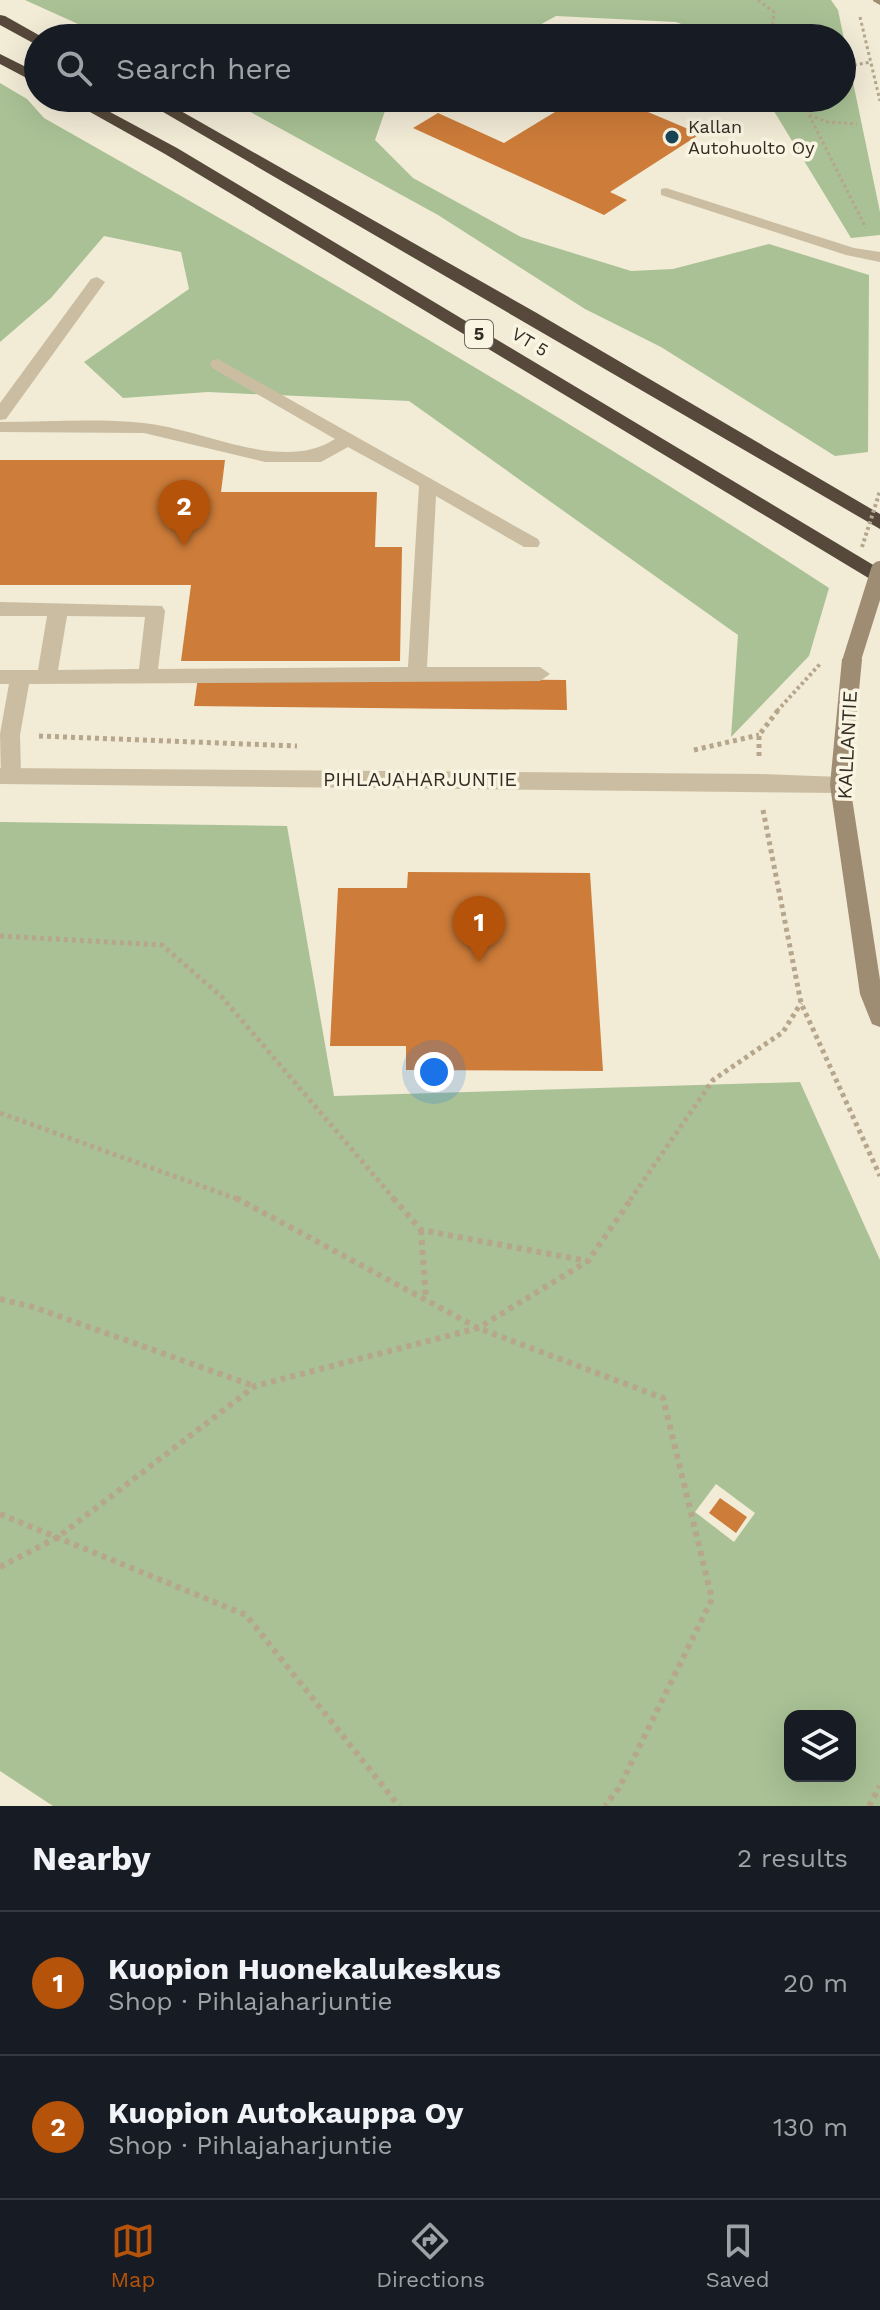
<!DOCTYPE html>
<meta charset="utf-8">
<style>
:root{--surface:#171b24;--page:#20242c;--text:#f1f3f6;--muted:#9ea1a6;--line:#363941;--accent:#b45309}
body{margin:0;font-family:"Work Sans",sans-serif;background:var(--page);color:var(--text)}
.controls{position:absolute;right:24px;bottom:24px;display:grid;overflow:hidden;border-radius:16px;box-shadow:0 8px 32px #0002}
.controls button{width:72px;height:72px;display:grid;place-items:center;padding:0;border:0;border-bottom:2px solid var(--line);background:var(--surface);color:var(--text);font:40px sans-serif}
.you{position:absolute;left:434px;top:1072px;width:28px;height:28px;margin:-20px;border:6px solid #fff;border-radius:50%;background:#1a73e8;box-shadow:0 0 0 12px #1a73e833}
.badge{display:grid;place-items:center;width:52px;height:52px;border-radius:50%;background:var(--accent);color:#fff;font-size:26px;font-weight:700}
.pin{position:absolute;translate:-50% -66px;filter:drop-shadow(0 2px 4px #0008)}
.pin::after{content:'';position:absolute;top:42px;width:28px;height:24px;background:inherit;clip-path:polygon(0 0,100% 0,50% 100%)}
.list{margin:0;padding:0;list-style:none}
h2{display:flex;justify-content:space-between;align-items:center;height:104px;margin:0;padding:0 32px;font-size:34px}
h2 small{font-size:26px;font-weight:400;color:var(--muted)}
.list li{display:grid;grid-template-columns:52px 1fr auto;gap:24px;align-items:center;box-sizing:border-box;height:144px;padding:0 32px;border-top:2px solid var(--line)}
.list b{display:block;font-size:30px;white-space:nowrap}
.list p{margin:0;font-size:26px;white-space:nowrap;color:var(--muted)}
.list em{font-size:26px;font-style:normal;color:var(--muted)}
.icon{flex:none;width:44px;height:44px;fill:none;stroke:currentColor;stroke-width:2;stroke-linecap:round;stroke-linejoin:round}
.map{position:relative;flex:none;width:880px;height:1806px;overflow:hidden}
.search{position:absolute;background:var(--surface);box-shadow:0 8px 32px #0002;left:24px;right:24px;top:24px;height:88px;display:flex;align-items:center;gap:20px;box-sizing:border-box;padding:0 28px;border-radius:44px;color:var(--muted);font-size:30px}
.sheet{height:392px;background:var(--surface)}
nav{display:flex;justify-content:space-around;align-items:center;box-sizing:border-box;height:112px;border-top:2px solid var(--line);background:var(--surface);font-size:22px;color:var(--muted)}
nav a{display:grid;justify-items:center;gap:4px}
nav .on{color:var(--accent)}
.map>svg:first-child{display:block}
.green{fill:#a9c195;fill-rule:evenodd}
.building{fill:#cd7c39}
.lines{fill:none;stroke-linecap:round;stroke-linejoin:round}
.path-far3{stroke:#b6a78c;stroke-width:3;stroke-dasharray:3 3;stroke-linecap:butt}
.path-far2{stroke:#b6a78c;stroke-width:4;stroke-dasharray:3 3;stroke-linecap:butt}
.path-far1{stroke:#b6a78c;stroke-width:5;stroke-dasharray:4 4;stroke-linecap:butt}
.path{stroke:#b6a78c;stroke-width:6;stroke-dasharray:5 5;stroke-linecap:butt}
.service{fill:#cabda1;fill-rule:evenodd}
.tertiary{fill:#cabda1;fill-rule:evenodd}
.secondary{fill:#9e8c73;fill-rule:evenodd}
.motorway{fill:#56493b;fill-rule:evenodd}
.path-bridge{stroke:#b6a78c;stroke-width:4;stroke-dasharray:3 3;stroke-linecap:butt}
.secondary-bridge{stroke:#9e8c73;stroke-width:18}
.poi-dot{fill:#184657;stroke:#faf4e2;stroke-width:3}
.labels{text-anchor:middle;stroke-width:7;stroke-linejoin:round;paint-order:stroke}
.far-poi-label{font-size:18px;fill:#342d25;stroke:#faf4e2;text-anchor:start}
.shield{fill:#faf4e2;stroke:#6f695e;stroke-width:2}
.shield-label{font-size:18px;font-weight:bold;fill:#342d25}
.far-street-label{font-size:18px;fill:#342d25;stroke:#faf4e2}
.street-label{font-size:20px;fill:#342d25;stroke:#faf4e2}
</style>
<div class="map">
<svg width="880" height="1806" viewBox="0 0 880 1806">
<rect width="100%" height="100%" fill="#f2ebd6"/>
<path class="green" d="M25 0H831L838 10 880 212V235L851 238 766 98H842V38H717L676 22 556 16 516 38H109Z
M0 83 27 99 44 118C309 268 573 421 829 588L809 656 731 737 738 635 409 401 208 392 123 398 84 362 189 289 181 252 104 236 51 298 0 342Z
M225 98H409L385 111 375 140 413 178 521 237 631 271 673 269 769 244 869 275 868 452 835 456 661 347 585 309 438 215Z
M0 822 287 826 334 1096 800 1082 880 1260V1806H53L0 1771ZM716 1484 755 1513 734 1542 695 1512ZM790 1716H850V1776H790Z"/>
<path class="building" d="M578 98H615L700 134 610 192 627 200 604 215 413 128 438 113 504 143Z
M0 460H225L221 492H377L375 547H402L400 661H181L191 585H0Z
M198 677 566 680 567 710 194 706Z
M408 872 590 873 603 1071 406 1070V1046H330L338 888H407Z
M720 1498 747 1517 736 1533 709 1513Z"/>
<g class="lines">
<path class="path-far3" d="M758 0 774 12 771 38
M860 17 880 101
M842 67 871 62
M804 98 809 115 828 122 857 124
M809 115 866 228"/>
<path class="path-far2" d="M777 711 820 664"/>
<path class="path-far1" d="M39 736 297 746
M694 750 759 735
M759 756V735L779 709
M763 810 801 1003 880 1176
M0 936 162 945 222 997 395 1200
M0 1113 240 1200
M630 1200 713 1080 783 1032 801 1003"/>
<path class="path" d="M236 1198 478 1328 663 1398 712 1599 619 1788 605 1806
M393 1198 421 1230 588 1261
M421 1230 426 1300
M0 1299 33 1307 254 1386
M0 1514 246 1615 399 1806
M0 1567 58 1537 255 1386 478 1328 588 1261 632 1198
M869 1806 880 1786"/>
<path class="service" d="M666 188 854 248 880 252V262L846 255 661 195V189Z
M97 277 105 282 6 419 0 420V403L91 279Z
M218 359 538 539 540 543 538 547H524L436 496 427 667H540L550 674 540 681 29 684 20 735 21 776 18 781H4L1 776 0 734 9 684H0V670H38L47 616H0V602L162 606 165 611 158 669 408 667 419 486 348 447 321 462H265L144 433 0 432V422C47 422 96 418 143 423 201 428 282 474 335 439L212 368 210 364 212 360ZM67 616 145 617 139 669 58 670Z"/>
<path class="tertiary" d="M0 768 759 774 840 777 847 780 850 785 847 790 840 793 0 784Z"/>
<path class="secondary" d="M880 0V5L873 1V0Z
M852 652 862 659 850 785 880 980V1027L872 1024 860 994 830 785 842 659Z"/>
<path class="motorway" d="M0 15 5 16 44 38H38V44L33 43 0 25Z
M0 54 38 73V84L0 64Z
M65 98H84L177 148 880 569V585L165 154Z
M139 98H158L535 312 880 514V529Z"/>
<path class="path-bridge" d="M862 547 880 491"/>
<path class="secondary-bridge" d="M852 659 880 570"/>
</g>
<circle class="poi-dot" cx="672" cy="137" r="8"/>
<g class="labels">
<g class="far-poi-label">
<text x="688" y="133">Kallan<tspan x="688" dy="21">Autohuolto Oy</tspan></text>
</g>
<rect class="shield" x="465" y="320" width="28" height="28" rx="6"/>
<g class="shield-label">
<text x="479" y="340">5</text>
</g>
<g class="far-street-label">
<text transform="translate(530 342) rotate(31)" y="6">VT 5</text>
</g>
<g class="street-label">
<text transform="translate(847 745) rotate(-87)" y="7">KALLANTIE</text>
<text x="420" y="786">PIHLAJAHARJUNTIE</text>
</g>
</g>
</svg>
<div class="controls">
<button><svg class="icon" aria-label="layers" viewBox="0 0 24 24"><path d="M12 4l9 5-9 5-9-5zM3 14l9 5 9-5"/></svg></button>
</div>
<div class="you"></div>
<div class="pin badge" style="left:479px;top:962px">1</div>
<div class="pin badge" style="left:184px;top:546px">2</div>
<div class="search"><svg class="icon" aria-label="search" viewBox="0 0 24 24"><circle cx="10" cy="10" r="6"/><path d="M15 15l6 6"/></svg>Search here</div>
</div>
<section class="sheet">
<h2>Nearby<small>2 results</small></h2>
<ul class="list">
<li><span class="badge">1</span><div><b>Kuopion Huonekalukeskus</b><p>Shop · Pihlajaharjuntie</p></div><em>20 m</em></li>
<li><span class="badge">2</span><div><b>Kuopion Autokauppa Oy</b><p>Shop · Pihlajaharjuntie</p></div><em>130 m</em></li>
</ul>
</section>
<nav>
<a class="on"><svg class="icon" aria-label="map" viewBox="0 0 24 24"><path d="M3 6l6-2 6 2 6-2v14l-6 2-6-2-6 2zM9 4v14M15 6v14"/></svg>Map</a>
<a><svg class="icon" aria-label="directions" viewBox="0 0 24 24"><path d="M12 3l9 9-9 9-9-9zM9 14v-3h6M13 9l2 2-2 2"/></svg>Directions</a>
<a><svg class="icon" aria-label="saved" viewBox="0 0 24 24"><path d="M7 4h10v16l-5-4-5 4z"/></svg>Saved</a>
</nav>
